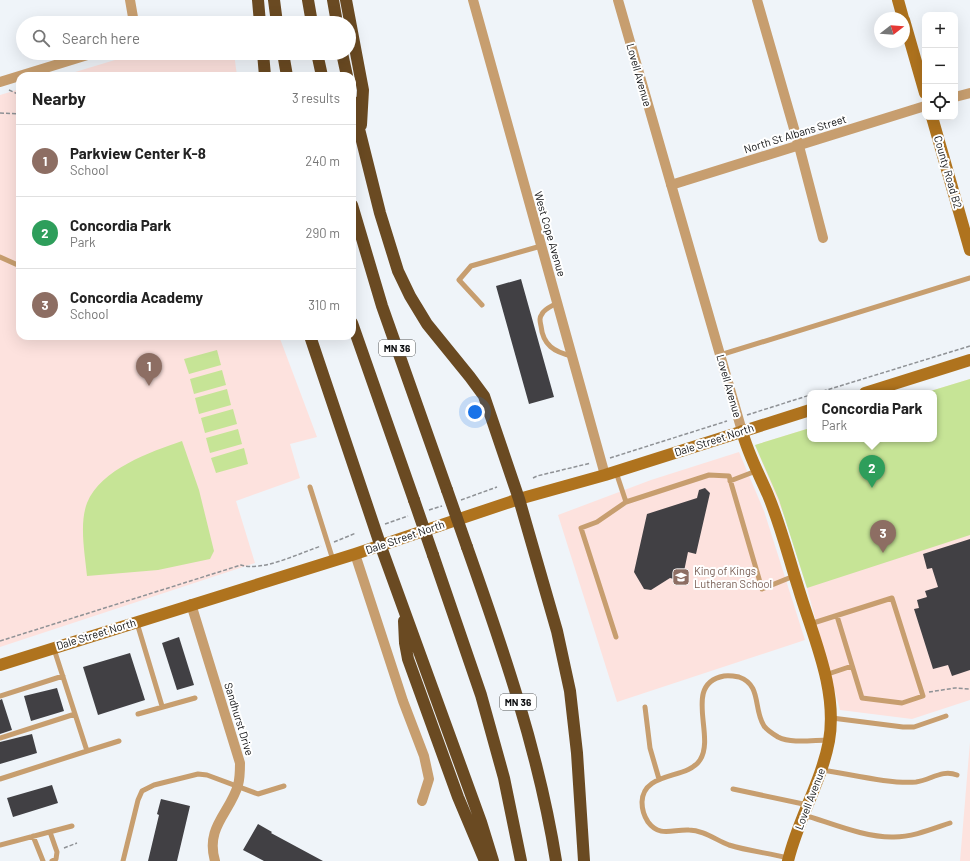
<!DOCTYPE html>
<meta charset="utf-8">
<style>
:root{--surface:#fff;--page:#f2f2f2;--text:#222;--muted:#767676;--line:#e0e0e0;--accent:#c73752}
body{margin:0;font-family:Barlow,sans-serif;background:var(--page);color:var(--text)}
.controls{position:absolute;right:12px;top:12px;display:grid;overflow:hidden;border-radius:8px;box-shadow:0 4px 16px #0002}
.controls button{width:36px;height:36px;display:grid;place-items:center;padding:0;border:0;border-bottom:1px solid var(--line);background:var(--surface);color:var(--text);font:20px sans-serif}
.compass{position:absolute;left:874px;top:12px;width:36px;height:36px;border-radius:50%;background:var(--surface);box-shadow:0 4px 16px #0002;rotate:73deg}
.you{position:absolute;left:475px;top:412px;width:14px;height:14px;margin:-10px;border:3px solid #fff;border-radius:50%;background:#1a73e8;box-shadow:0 0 0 6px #1a73e833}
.badge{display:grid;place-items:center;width:26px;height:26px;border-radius:50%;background:var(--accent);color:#fff;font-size:13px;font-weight:700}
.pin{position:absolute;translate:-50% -33px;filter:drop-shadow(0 1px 2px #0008)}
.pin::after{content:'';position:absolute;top:21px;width:14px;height:12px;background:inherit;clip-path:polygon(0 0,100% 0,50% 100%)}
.popup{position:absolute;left:807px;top:390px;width:130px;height:52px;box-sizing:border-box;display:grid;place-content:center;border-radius:8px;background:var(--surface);filter:drop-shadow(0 1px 3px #0005);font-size:13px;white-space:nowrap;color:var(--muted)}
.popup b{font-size:15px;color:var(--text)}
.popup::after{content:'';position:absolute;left:50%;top:100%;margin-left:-8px;border:8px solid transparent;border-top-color:var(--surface)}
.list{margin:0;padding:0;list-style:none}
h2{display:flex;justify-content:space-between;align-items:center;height:52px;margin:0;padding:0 16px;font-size:17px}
h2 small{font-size:13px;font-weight:400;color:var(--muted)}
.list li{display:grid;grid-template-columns:26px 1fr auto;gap:12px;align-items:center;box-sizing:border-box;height:72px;padding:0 16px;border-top:1px solid var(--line)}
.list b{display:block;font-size:15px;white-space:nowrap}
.list p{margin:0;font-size:13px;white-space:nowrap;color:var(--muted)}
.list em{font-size:13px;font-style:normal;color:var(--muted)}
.icon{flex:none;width:22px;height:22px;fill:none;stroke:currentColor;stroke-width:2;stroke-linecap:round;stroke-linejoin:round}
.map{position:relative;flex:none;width:970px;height:861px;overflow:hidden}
.search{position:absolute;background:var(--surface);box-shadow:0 4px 16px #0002;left:16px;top:16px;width:340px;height:44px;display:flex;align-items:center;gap:10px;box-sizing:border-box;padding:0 14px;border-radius:22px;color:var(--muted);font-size:15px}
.panel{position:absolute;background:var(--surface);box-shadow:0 4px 16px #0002;left:16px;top:72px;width:340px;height:268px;border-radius:12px}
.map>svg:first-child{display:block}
.education{fill:#fde2de}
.green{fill:#c6e496}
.building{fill:#414044}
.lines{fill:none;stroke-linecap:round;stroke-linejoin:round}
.path{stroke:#8f9296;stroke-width:1.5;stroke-dasharray:4 2;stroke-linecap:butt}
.lane{stroke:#c79e6f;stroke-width:5}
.street{stroke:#c79e6f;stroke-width:10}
.secondary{stroke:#af731e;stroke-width:12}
.highway{stroke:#6a4a22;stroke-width:12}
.highway-bridge{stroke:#6a4a22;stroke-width:12}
.labels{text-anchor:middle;stroke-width:4;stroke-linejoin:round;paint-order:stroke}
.shield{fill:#fff;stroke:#575859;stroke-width:1}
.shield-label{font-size:10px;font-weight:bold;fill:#0f1012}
.street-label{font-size:11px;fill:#0f1012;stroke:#fff}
.education-label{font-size:11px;fill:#785e54;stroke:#fff;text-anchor:start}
</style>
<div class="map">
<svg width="970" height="861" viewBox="0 0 970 861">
<rect width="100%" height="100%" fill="#eff4f9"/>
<path class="education" d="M138 53H234L237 76H62Z
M20 89V336H279L317 437 290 444 300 478 236 501 255 563 0 647V95Z
M970 379V700L912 719 840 710 807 588 785 518 755 445 810 428V439H934V393H924Z
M739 452 764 511 805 640 617 702 558 515 651 480Z
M970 742V861H960Z"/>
<path class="green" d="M217 350 221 365 189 374 184 359Z
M222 370 226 385 194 394 190 379Z
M970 379V535L807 588 779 500 755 445 810 428V439H934V393H924Z
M227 389 231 405 199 414 195 398Z
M233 409 237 424 205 433 201 418Z
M238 429 242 444 210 453 206 438Z
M182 441 199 490 214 551 210 559 158 570 87 576C85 554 79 524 87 503 101 469 150 452 182 441Z
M244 448 248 464 216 473 211 458Z"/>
<path class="building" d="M521 279 554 397 529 404 496 286Z
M705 488 710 493 696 554 688 552 682 581 670 578 651 590 644 589 634 572 647 514 697 498 699 490Z
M970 539V670L952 676 948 665 933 669 914 609 919 608 917 600 927 597 925 591 938 587 932 568 927 569 923 554Z
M179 637 194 685 177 690 162 643Z
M130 653 145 700 98 715 83 667Z
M57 688 64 711 31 721 24 696Z
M2 699 12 730 0 734V700Z
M32 734 37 753 0 764V742Z
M52 785 58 803 13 817 7 798Z
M161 799 190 806 177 861H148L159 815 157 814Z
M258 824 272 832 271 833 323 861H264L243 850Z"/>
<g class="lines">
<path class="path" d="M9 90 20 95
M0 113 20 114
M817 393 970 346
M747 415 810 395
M610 458 727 421
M533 478 537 476 591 463
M461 500 497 487
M429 510 442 506
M385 524 408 516
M334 542 356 533
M0 641 241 565C262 572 300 553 321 546
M929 692 955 688 970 689
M64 848 77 843"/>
<path class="lane" d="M0 257 20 266
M557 303C552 306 544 309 542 314 539 318 540 321 541 326 543 345 554 352 572 356
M482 305 459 280 471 266 541 246
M720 355 970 278
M616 472 626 502
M730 481 756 471
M310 487 333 560
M137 623 162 706
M810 624 892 598 923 696 902 703 862 698 837 616
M616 637 581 528 597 522 626 502 709 475 729 476 762 589 794 576
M825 675 852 666
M0 696 63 676
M645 707 650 748 659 779
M138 714 195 698
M832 718 903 727H914L946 716
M0 738 75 714 54 649
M87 751 119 741
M822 770C850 774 888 784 916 782 931 780 942 769 957 775
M0 779 87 751 75 714
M733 789 808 805
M804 815C831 823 866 838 894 837 913 837 932 829 950 823
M50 832 57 852 56 859 52 861
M33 836 43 861
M0 845 72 826
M788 858C769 853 748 851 729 845 716 840 703 830 689 830 673 829 660 838 648 822 644 816 642 809 642 802 643 771 687 780 700 760 716 736 682 684 724 676 729 675 734 676 739 677 762 685 753 709 764 726 767 730 773 734 778 737 792 744 813 740 829 740
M123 861 138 800 142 791 154 785 198 774 207 775 258 794 284 786"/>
<path class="street" d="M130 0 134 23
M473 0 605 475
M618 0 742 431
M757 0 799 146 823 238
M0 82 94 53
M955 97 970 93
M671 185 925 106
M355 554 403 701 424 756 429 779 422 801
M191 604 240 763C240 771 240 778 238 785 230 813 205 827 215 861"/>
<path class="secondary" d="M898 0 903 18
M904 20 925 93
M932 117 970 250
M865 393 970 360
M742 431C748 454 759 474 768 495 781 526 789 559 799 590 813 637 838 690 829 741 821 783 798 819 788 861
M0 665 355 554 519 499 605 475 810 410"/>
<path class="highway" d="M258 0 260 23
M274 0 277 23
M308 0 312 23
M333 0 337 23
M346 0 363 90 361 125
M263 53 265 76
M283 53 287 76
M317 53 322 76
M342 53 347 76
M352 101 380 213 398 271 410 296 427 324 470 377 484 396 519 499 557 631 570 691 577 753 584 861
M352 205 382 306 447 490
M352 323 414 500
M310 336 380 544 481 822 493 861
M467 547C503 649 539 753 556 861
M433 555 481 695 504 778 521 861
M404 621 405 643 408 659 458 797 485 861"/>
<path class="highway-bridge" d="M447 490 467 547
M414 500 433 555"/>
</g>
<defs>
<symbol id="school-square" viewBox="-11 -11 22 22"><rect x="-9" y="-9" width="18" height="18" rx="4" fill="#8d6e63" stroke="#fff"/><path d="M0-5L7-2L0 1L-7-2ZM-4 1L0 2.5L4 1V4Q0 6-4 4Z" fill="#fff"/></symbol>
</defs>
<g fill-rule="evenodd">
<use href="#school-square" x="671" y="567" width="20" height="20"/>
</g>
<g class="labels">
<g class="shield">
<rect x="379" y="340" width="36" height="16" rx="3"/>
<rect x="500" y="694" width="36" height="16" rx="3"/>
</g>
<g class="shield-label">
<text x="397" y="352">MN 36</text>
<text x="518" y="706">MN 36</text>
</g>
<g class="street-label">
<text transform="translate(639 75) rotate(74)" y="4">Lovell Avenue</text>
<text transform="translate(795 134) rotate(-17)" y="4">North St Albans Street</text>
<text transform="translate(948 172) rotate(74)" y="4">County Road B2</text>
<text transform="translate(550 234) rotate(74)" y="4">West Cope Avenue</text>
<text transform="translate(729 386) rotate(74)" y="4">Lovell Avenue</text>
<text transform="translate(714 440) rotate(-18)" y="4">Dale Street North</text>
<text transform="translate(405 537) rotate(-19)" y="4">Dale Street North</text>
<text transform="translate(96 634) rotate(-17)" y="4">Dale Street North</text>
<text transform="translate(239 719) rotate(73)" y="4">Sandhurst Drive</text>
<text transform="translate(810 799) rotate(-69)" y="4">Lovell Avenue</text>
</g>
<g class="education-label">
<text x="694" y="575">King of Kings<tspan x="694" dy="13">Lutheran School</tspan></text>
</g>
</g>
</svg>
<div class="controls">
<button>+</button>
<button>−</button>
<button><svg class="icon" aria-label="locate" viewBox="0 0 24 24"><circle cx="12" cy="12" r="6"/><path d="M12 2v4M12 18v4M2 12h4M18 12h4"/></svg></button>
</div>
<svg class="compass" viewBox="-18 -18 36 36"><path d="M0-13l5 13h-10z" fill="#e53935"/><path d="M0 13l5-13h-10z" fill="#767676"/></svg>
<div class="you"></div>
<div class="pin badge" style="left:149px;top:386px;background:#8d6e63">1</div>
<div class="pin badge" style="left:872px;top:488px;background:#2e9e5b">2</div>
<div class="popup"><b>Concordia Park</b>Park</div>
<div class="pin badge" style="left:883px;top:553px;background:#8d6e63">3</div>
<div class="search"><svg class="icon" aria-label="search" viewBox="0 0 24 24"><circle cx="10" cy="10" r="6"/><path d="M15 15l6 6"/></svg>Search here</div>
<section class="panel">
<h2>Nearby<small>3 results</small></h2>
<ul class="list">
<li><span class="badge" style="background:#8d6e63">1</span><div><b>Parkview Center K-8</b><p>School</p></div><em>240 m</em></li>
<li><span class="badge" style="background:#2e9e5b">2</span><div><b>Concordia Park</b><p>Park</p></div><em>290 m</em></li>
<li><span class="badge" style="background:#8d6e63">3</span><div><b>Concordia Academy</b><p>School</p></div><em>310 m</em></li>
</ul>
</section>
</div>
